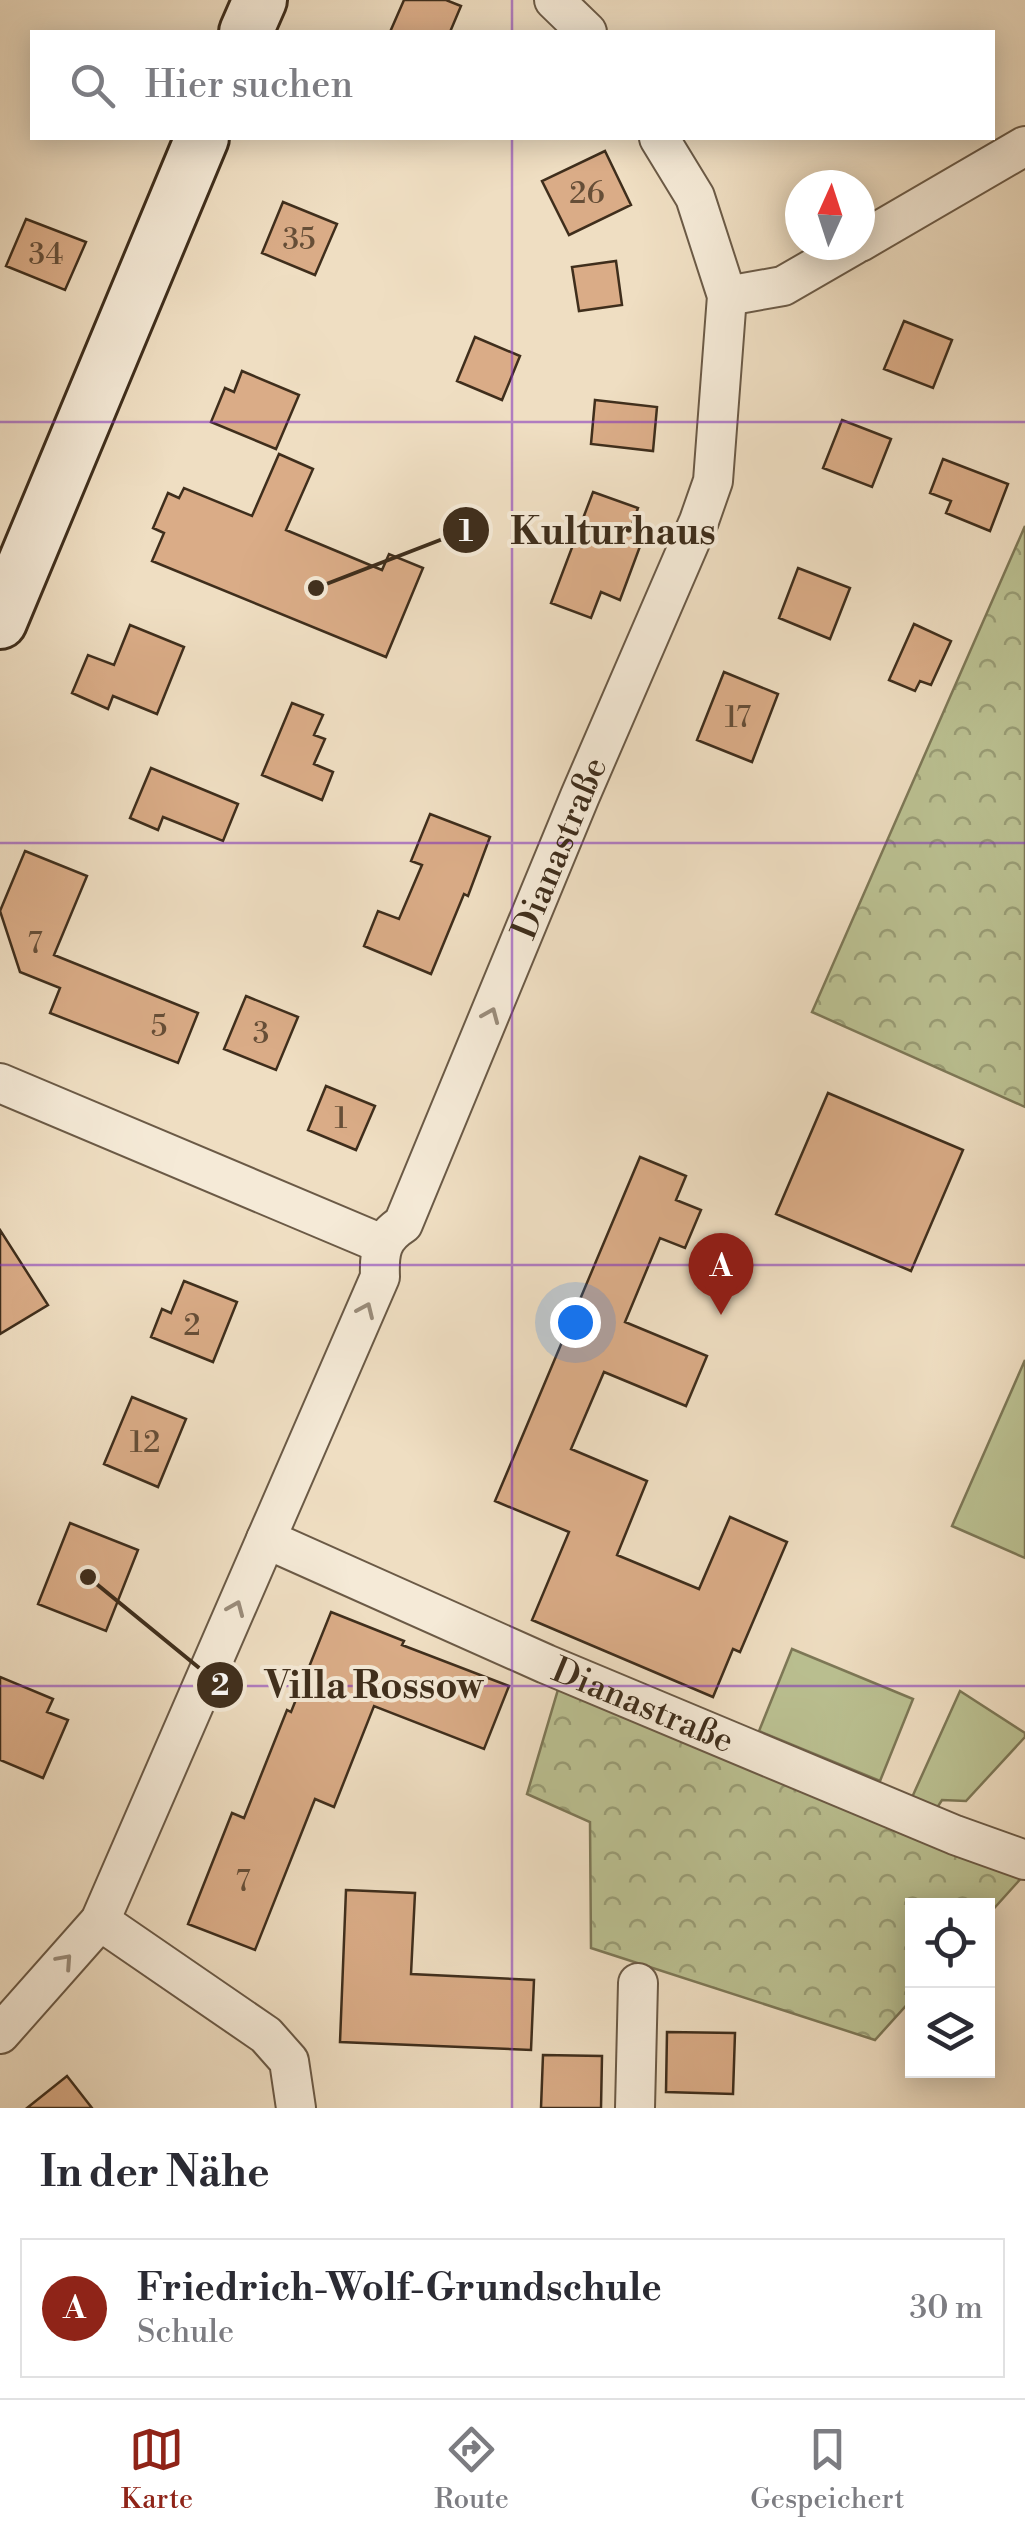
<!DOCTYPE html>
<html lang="de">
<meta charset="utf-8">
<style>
:root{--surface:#fff;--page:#f7f7f7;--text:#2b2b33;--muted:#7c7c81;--line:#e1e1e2;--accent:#8f2418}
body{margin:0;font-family:"Libre Bodoni",serif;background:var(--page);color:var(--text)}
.controls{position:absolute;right:30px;bottom:30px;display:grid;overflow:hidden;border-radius:0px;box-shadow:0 5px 25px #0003}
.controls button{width:90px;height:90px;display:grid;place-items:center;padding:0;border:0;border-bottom:2px solid var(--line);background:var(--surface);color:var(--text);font:50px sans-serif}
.compass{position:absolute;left:785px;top:170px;width:90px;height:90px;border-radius:50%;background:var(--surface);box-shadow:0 5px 25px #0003;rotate:3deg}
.you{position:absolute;left:575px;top:1322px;width:35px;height:35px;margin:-25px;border:8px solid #fff;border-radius:50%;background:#1a73e8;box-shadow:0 0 0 15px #1a73e833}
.badge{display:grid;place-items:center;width:65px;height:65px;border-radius:50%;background:var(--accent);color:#fff;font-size:32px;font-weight:700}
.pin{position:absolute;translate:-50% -82px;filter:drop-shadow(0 2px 5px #0008)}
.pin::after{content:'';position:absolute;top:52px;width:35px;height:30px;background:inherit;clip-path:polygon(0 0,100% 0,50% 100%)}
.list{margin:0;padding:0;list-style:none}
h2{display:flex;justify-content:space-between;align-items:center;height:130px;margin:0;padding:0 40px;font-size:42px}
h2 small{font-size:32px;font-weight:400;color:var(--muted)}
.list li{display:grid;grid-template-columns:65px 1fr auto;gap:30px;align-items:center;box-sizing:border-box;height:140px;margin:0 20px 20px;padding:0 20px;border:2px solid var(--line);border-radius:0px}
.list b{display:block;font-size:38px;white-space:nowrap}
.list p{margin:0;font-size:32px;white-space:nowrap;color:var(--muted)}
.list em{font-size:32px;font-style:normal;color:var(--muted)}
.icon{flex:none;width:55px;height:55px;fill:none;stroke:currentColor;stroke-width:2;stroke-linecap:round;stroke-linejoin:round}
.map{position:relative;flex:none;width:1025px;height:2108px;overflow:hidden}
.search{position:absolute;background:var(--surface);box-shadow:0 5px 25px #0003;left:30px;right:30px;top:30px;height:110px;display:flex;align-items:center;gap:25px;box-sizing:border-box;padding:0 35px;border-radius:0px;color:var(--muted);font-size:38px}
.sheet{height:290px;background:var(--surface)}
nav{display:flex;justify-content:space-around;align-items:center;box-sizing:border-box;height:140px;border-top:2px solid var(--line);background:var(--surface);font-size:28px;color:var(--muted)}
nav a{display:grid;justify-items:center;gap:5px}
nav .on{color:var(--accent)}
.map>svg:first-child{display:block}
.forest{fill:url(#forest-crowns);stroke:#7d7857;stroke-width:2.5}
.pitch{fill:#bbc192;stroke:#7d7857;stroke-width:2.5}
.building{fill:#daac87;stroke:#3f2e1c;stroke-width:2.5}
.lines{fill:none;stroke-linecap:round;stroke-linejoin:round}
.street-casing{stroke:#6b5a46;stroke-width:42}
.secondary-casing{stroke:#3f2e1c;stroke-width:58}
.street{stroke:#f5ead7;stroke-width:38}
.secondary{stroke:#f5ead7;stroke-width:52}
.oneway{stroke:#9a8c7a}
.grid{fill:none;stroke:#7b2cbf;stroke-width:2.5;stroke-opacity:0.55}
.labels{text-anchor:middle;stroke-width:8;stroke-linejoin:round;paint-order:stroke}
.number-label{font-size:30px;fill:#664e37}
.street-label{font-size:35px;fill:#3f2e1c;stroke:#f5ead7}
.leader{fill:none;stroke:#3f2e1c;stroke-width:4}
.callout-dot{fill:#3f2e1c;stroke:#f5ead7;stroke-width:4}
.mark-label{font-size:30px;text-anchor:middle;font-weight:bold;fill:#fff}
.callout-label{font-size:38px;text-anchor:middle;font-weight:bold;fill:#3f2e1c;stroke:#f5ead7;stroke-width:8;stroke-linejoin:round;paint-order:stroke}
</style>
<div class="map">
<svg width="1025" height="2108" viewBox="0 0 1025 2108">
<defs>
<pattern id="forest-crowns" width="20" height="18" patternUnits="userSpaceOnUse" patternTransform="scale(2.5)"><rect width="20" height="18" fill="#bbc192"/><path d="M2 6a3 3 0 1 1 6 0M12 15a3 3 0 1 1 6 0" fill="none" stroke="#999d76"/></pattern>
</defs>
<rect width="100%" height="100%" fill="#efdec2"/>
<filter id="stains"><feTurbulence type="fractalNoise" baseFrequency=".002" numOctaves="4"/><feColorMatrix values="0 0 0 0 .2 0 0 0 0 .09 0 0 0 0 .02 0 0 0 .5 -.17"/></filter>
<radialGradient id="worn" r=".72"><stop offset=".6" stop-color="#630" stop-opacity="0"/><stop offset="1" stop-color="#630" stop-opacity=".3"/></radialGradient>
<path class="forest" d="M1025 526V1107L812 1012Z
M568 1656 1025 1874 988 1915V1906H912V1999L875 2040 591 1948 590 1822 527 1794Z"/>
<path class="pitch" d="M1025 1360V1558L952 1526Z
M792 1649 913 1699 880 1781 759 1731Z
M960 1691 1025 1733V1737L966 1801 942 1800 933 1814 909 1804Z"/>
<path class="building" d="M404 0H446L461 6 450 32H390Z
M605 151 631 205 569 235 542 181Z
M283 202 337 224 315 275 262 253Z
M26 219 86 242 65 290 6 266Z
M616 261 622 305 579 311 572 267Z
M904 321 952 340 933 388 884 369Z
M475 337 520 356 502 400 457 381Z
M242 371 299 395 276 449 211 422 225 388 234 392Z
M595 400 657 407 653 451 591 444Z
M842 420 891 439 872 487 823 468Z
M279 454 313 469 286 530 382 570 389 554 423 568 386 657 152 561 164 533 153 528 168 493 179 498 184 488 252 516Z
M943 459 1008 484 990 531 946 513 951 501 930 493Z
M593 492 638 508 631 527 645 533 620 600 601 592 591 618 551 603Z
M798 568 850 588 830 639 779 618Z
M914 624 951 641 931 685 920 681 915 691 889 680Z
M130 625 184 647 157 714 113 696 108 709 72 693 88 655 114 665Z
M724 672 778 694 752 762 697 740Z
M292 703 323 715 314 735 325 739 314 764 333 772 322 800 262 775Z
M151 768 238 804 223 841 163 817 158 830 130 818Z
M430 814 490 837 468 896 464 894 431 974 364 946 378 911 399 919 422 865 411 861Z
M25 851 87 876 54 955 198 1013 178 1063 50 1013 60 988 20 972 0 911Z
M246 996 298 1017 276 1070 224 1049Z
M326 1086 375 1106 356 1150 308 1130Z
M828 1093 963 1150 911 1271 776 1214Z
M640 1157 686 1176 676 1200 701 1210 685 1248 660 1238 625 1322 707 1356 686 1406 604 1372 571 1449 647 1481 617 1555 699 1589 730 1517 787 1542 740 1652 733 1649 713 1697 532 1620 569 1532 495 1501Z
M0 1230 48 1305 0 1334Z
M184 1281 237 1302 213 1362 151 1337 162 1309 171 1313Z
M132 1397 186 1419 158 1487 104 1464Z
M70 1523 138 1550 106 1631 38 1604Z
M331 1612 404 1641 402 1645 509 1686 484 1749 374 1706 334 1807 315 1799 255 1950 188 1924 232 1813 244 1818 287 1710 291 1712Z
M0 1677 53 1699 47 1712 68 1720 43 1778 0 1760Z
M346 1890 415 1893 411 1974 534 1980 531 2050 340 2042Z
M667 2032 735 2033 733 2094 666 2092Z
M543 2055 602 2056 601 2108H541Z
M67 2076 92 2108H27Z"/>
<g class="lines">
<defs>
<g id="street">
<path d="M554 0 587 32"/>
<path d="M860 242 1025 146"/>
<path d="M727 296 783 286 854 245"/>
<path d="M0 1083 382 1244"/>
<path id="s1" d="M266 1539 546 1664 955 1835 1025 1860"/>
<path d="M100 1921 266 2035 289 2061 296 2108"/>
<path id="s2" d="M0 2034 100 1921 380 1277C379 1252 381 1238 403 1224L580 796 699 521 713 481 727 296 695 197 659 138"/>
<path d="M635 2108 638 1983"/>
</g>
<path id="secondary" d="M246 32 260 0
M0 622 202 138"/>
</defs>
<use href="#street" class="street-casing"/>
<use href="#secondary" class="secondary-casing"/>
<use href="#street" class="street"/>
<use href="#secondary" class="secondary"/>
</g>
<defs><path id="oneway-chevron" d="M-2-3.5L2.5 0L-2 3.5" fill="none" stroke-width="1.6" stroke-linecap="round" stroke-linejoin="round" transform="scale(2.5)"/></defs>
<g class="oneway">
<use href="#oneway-chevron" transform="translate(491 1015) rotate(-67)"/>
<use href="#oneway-chevron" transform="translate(366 1310) rotate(-66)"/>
<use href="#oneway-chevron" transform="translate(236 1608) rotate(-67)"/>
<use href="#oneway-chevron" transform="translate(65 1961) rotate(-48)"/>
</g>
<path class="grid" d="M512 0V32M512 138V2108M0 422H1025M0 843H1025M0 1265H1025M0 1686H1025"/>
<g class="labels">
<g class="number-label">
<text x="587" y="203">26</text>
<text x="299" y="249">35</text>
<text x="46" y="264">34</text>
<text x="738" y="727">17</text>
<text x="35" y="953">7</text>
<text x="159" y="1036">5</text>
<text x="261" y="1043">3</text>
<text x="341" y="1128">1</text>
<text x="192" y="1335">2</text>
<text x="145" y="1452">12</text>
<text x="243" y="1891">7</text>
</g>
<g class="street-label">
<text dy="12" stroke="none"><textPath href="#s2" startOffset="1322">Dianastraße</textPath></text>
<text dy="12" stroke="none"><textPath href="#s1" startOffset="412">Dianastraße</textPath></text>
</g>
</g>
<path class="leader" d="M316 588L466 530M88 1577L220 1685"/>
<g class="callout-dot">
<circle cx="316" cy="588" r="10"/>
<circle cx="88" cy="1577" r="10"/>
<circle cx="466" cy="530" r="25"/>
<circle cx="220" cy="1685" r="25"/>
</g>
<g class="mark-label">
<text x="466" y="541">1</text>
<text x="220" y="1695">2</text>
</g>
<g class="callout-label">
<text x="613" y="544">Kulturhaus</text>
<text x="374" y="1698">Villa Rossow</text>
</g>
<rect width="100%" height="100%" filter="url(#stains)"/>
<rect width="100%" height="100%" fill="url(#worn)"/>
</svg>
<div class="controls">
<button><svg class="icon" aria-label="locate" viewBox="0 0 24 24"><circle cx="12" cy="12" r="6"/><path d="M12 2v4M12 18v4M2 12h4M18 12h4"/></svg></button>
<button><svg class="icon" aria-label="layers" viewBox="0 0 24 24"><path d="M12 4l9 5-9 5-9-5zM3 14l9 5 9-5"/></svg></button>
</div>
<svg class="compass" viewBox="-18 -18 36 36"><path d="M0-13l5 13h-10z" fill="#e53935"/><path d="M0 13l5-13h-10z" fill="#7c7c81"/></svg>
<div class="you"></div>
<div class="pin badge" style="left:721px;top:1315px">A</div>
<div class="search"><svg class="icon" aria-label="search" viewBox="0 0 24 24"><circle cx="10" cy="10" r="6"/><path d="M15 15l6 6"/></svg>Hier suchen</div>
</div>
<section class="sheet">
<h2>In der Nähe<small></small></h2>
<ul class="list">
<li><span class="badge">A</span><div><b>Friedrich-Wolf-Grundschule</b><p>Schule</p></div><em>30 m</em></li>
</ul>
</section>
<nav>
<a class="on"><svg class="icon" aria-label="map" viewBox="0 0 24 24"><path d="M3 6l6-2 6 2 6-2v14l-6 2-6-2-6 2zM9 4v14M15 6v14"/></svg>Karte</a>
<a><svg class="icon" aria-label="directions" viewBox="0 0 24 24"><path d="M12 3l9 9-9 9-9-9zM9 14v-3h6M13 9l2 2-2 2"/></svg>Route</a>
<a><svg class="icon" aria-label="saved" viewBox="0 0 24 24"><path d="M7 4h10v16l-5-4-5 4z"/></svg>Gespeichert</a>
</nav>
